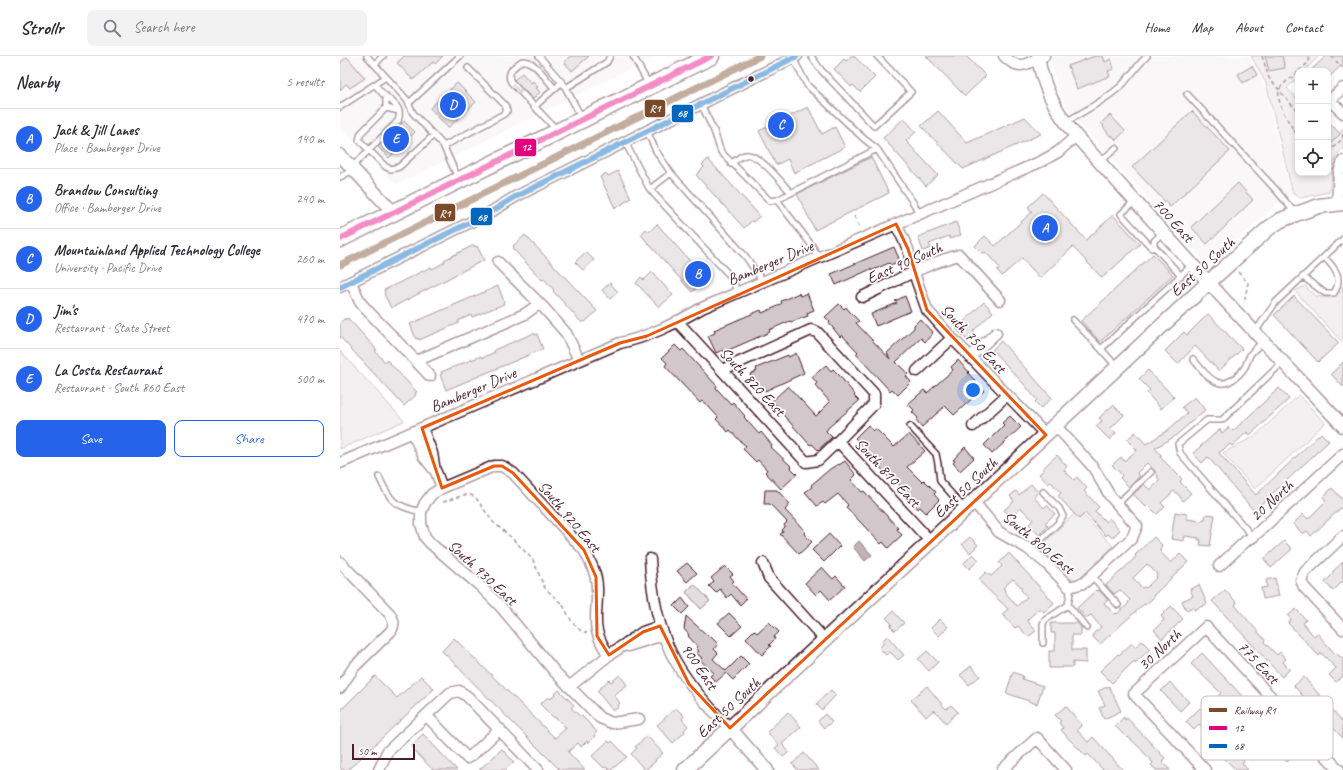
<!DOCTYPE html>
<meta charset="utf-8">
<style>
:root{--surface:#fff;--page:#f2f2f3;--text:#2b2b33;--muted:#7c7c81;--line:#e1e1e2;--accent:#2563eb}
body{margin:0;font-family:Caveat,sans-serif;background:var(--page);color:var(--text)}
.controls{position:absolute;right:12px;top:12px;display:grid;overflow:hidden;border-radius:8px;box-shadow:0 2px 6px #0003}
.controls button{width:36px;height:36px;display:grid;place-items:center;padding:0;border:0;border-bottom:1px solid var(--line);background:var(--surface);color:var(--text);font:20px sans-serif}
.scale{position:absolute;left:12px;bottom:10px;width:63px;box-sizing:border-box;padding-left:4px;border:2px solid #4a1f2b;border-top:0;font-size:11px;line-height:14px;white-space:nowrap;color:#4a1f2b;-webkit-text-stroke:3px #fff;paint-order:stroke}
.you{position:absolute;left:633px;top:334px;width:14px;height:14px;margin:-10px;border:3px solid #fff;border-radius:50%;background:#1a73e8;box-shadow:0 0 0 6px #1a73e833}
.badge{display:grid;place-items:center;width:26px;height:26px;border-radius:50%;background:var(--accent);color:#fff;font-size:13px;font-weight:700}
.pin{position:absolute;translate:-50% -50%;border:2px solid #fff;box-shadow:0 1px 4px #0006}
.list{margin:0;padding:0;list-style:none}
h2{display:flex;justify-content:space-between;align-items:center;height:52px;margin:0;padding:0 16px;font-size:17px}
h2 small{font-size:13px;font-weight:400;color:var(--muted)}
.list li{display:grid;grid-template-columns:26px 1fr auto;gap:12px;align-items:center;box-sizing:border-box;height:60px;padding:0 16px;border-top:1px solid var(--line)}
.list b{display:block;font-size:15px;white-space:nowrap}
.list p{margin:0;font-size:13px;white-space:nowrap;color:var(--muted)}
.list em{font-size:13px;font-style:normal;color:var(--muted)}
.actions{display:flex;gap:8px;padding:12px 16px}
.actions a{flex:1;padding:9px 0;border:1px solid var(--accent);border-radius:8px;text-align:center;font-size:14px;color:var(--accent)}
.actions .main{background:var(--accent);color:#fff}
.icon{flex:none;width:22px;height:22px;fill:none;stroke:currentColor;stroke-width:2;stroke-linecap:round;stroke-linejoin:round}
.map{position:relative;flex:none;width:1003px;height:714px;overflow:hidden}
header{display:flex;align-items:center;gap:24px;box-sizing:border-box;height:56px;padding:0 20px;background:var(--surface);border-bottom:1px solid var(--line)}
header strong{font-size:19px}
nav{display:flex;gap:22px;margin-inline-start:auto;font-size:14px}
.search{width:280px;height:36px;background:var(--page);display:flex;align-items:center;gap:10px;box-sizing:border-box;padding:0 14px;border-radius:8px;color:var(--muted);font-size:15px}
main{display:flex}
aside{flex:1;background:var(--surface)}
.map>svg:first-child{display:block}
.built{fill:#f2eeef}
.green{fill:#e5dee0;stroke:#987e86}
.water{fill:#c1b3b6;stroke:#91787e}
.building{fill:#d2c7cb;stroke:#4a1f2b;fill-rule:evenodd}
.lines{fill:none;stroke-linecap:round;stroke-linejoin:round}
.service-casing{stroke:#4a1f2b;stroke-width:8}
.minor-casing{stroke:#4a1f2b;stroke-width:13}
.tertiary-casing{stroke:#4a1f2b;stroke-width:15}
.secondary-casing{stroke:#4a1f2b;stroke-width:17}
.primary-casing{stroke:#4a1f2b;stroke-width:19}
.path{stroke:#4a1f2b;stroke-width:1.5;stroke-dasharray:4 3;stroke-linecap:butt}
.service{stroke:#fff;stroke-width:5}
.minor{stroke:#fff;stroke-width:10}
.tertiary{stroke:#fff;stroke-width:12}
.secondary{stroke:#fff;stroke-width:14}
.primary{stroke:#fff;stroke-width:16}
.bus-1-casing{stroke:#fff;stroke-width:9}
.bus-2-casing{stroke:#fff;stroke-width:9}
.bus-1{stroke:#e5007d;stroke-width:6}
.bus-2{stroke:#0065bd;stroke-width:6}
.rail-1-casing{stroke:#fff;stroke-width:10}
.rail-1{stroke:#7a4b2a;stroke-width:7}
.oneway{stroke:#ae9aa0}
.marked{fill:none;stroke:#e8590c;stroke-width:3;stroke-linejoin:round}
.bus-dot{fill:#4a1f2b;stroke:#fff;stroke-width:1.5}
.labels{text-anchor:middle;stroke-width:3.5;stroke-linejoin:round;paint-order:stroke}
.street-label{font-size:16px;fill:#4a1f2b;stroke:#fff}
.key{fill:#fff;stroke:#c9bcbf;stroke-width:1}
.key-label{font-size:11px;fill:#4a1f2b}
.line-badge{stroke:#fff;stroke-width:1.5}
.badge-label{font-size:11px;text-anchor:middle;font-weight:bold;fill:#fff}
</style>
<header>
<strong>Strollr</strong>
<div class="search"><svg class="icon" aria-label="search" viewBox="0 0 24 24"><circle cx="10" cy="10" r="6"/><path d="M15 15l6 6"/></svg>Search here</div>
<nav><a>Home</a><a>Map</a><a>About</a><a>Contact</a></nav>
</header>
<main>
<aside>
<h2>Nearby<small>5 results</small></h2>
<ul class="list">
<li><span class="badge">A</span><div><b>Jack &amp; Jill Lanes</b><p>Place · Bamberger Drive</p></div><em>140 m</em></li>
<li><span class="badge">B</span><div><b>Brandow Consulting</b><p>Office · Bamberger Drive</p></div><em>240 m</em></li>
<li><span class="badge">C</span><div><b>Mountainland Applied Technology College</b><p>University · Pacific Drive</p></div><em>260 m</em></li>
<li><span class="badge">D</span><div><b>Jim's</b><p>Restaurant · State Street</p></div><em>470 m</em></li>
<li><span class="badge">E</span><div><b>La Costa Restaurant</b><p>Restaurant · South 860 East</p></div><em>500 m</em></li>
</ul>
<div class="actions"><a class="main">Save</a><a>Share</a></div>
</aside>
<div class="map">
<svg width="1003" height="714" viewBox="0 0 1003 714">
<rect width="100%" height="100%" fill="#fff"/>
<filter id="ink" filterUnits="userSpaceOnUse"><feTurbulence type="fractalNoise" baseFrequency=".025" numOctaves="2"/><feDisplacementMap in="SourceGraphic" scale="8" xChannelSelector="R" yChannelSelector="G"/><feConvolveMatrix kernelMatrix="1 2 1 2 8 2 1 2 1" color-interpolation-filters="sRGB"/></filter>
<g filter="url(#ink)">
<path class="built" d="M0 0H316L56 129 0 71Z
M710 0H909L924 28 952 140 941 144 877 203 871 204H864L731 58 718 35Z"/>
<path class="green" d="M911 0H979L964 15H958V21L947 32 958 44V117H988V90L1000 78V75L1003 72V92C990 105 993 120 989 136L961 142 953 138 926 27Z
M965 230 975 240 990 242 1002 235 1003 230V287L955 235Z
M0 295 64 365 0 393Z
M959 339 985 367 915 433 883 397 915 380Z
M738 454 773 490 742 522C736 525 730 524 725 519L702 495 701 490Z
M354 528 370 545 361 553 346 536Z"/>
<path class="water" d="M519 485 532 499 525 505 513 491Z"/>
<path class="building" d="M64 0H103L95 8 93 6 73 24 57 7Z
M230 0H249L232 15 224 6Z
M511 0H514L535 21 520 36 513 29 511 31 494 13 504 3 506 5Z
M586 0H626L646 20 625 40Z
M755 0H763L765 6 771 3 774 13 768 15 770 20 737 33 728 10Z
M925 0H942L945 12 929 15Z
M986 0H1003V8L988 22V15H970Z
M7 1 25 22 10 32 6 28 0 34V7Z
M912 10 917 19 903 27 898 18Z
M182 17 191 27 193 25 198 31 196 32 200 36 193 43 174 24Z
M117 27 136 46 108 72 90 52Z
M468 51 482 78 495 71 505 91 454 117 448 103 436 109 419 75Z
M598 55 627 87 685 61 701 78 623 113 581 70Z
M852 55 890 95 830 151 792 111Z
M770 59 785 75 776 84 772 79 771 81 763 71 764 70 761 67Z
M564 62 576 76 566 85 598 119 586 130 543 82Z
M64 65 75 76 49 102 38 91Z
M988 65 1000 78 988 90Z
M531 101 549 137 475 174 457 138Z
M368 103 420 160 413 166 412 165 404 172 356 119 364 111 362 109Z
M278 115 291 142 283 147V148L275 152 260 121 266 117 268 120Z
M898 127 913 144 867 188 851 171Z
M703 137 746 184 773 159 800 188 762 222 733 191 700 222 682 202 662 220 657 214 660 212 645 196 643 198 635 190 645 180 655 190 692 156 688 151Z
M616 166 621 179 610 183 609 180 589 188 591 192 583 195 578 181Z
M317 168 365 222 357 228 359 230 352 236 301 179 306 173 309 176Z
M185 179 257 255 245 266 243 265 242 267 213 235 214 234 205 224 204 223 202 224 173 193 174 191 173 190Z
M134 189 135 191 137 190 144 204 51 252 44 238 45 237 44 234 91 211 92 213 103 207 105 206 104 204Z
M554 191 560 205 550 209 549 207 531 215V213L496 229 491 218Z
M246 196 254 204 243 214 235 206Z
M813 198 833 219 760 286 741 265Z
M312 216 333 239 319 251 296 227 301 221 304 224Z
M270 227 278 236 270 243 262 234Z
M158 230 164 245 163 246 164 248 132 261 131 259 129 260 118 265 119 267 79 284 78 282 76 283 70 268Z
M459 237 460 240 467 237 474 254 467 257 468 260 451 266 450 265 429 274 430 276 384 296 383 294 376 297 368 280 375 277 374 274 421 254 422 257 436 251 442 247 441 245Z
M565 240 571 255 536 270 531 258 557 247 555 245Z
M954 240 999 287 978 306 934 259Z
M644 246 653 256 633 275 635 277 627 284 616 273Z
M499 248 504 253 506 251 510 256 519 265 516 267 550 303 547 297 574 272V269L580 263 593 277 585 286 581 282 556 306 568 318 566 320 571 326 558 339 552 333 550 335 516 298 518 296 502 279 500 281 489 267 490 266 485 261Z
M868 258 902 293 879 315 855 290 838 308 825 295 844 276 847 279Z
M5 262 6 264 8 262 37 294 35 295 44 305 46 306 47 304 77 336 75 337 76 339 64 350 0 281V267Z
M194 277 195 279 197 278 203 293 106 334 100 319 102 318 101 316 141 300 142 302 155 296 154 294Z
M661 285 712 342 701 352 695 346 697 344 683 327 652 294Z
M335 289 341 295 343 293 377 330 376 332 391 348 393 346 405 360 404 361 409 367 419 378 421 376 432 389 431 391 452 411 451 412 457 418 441 433 425 416 427 414 418 404 416 406 403 393 406 390 400 385 390 374 388 376 376 363 378 361 368 350 362 345 360 347 325 310 327 307 322 302Z
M456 297 464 317 425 335 424 332 417 335 410 318 417 315 416 312 448 299 449 301Z
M618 304 629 316 628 317 644 335 636 342 635 340 614 359 605 350 582 371 576 364 578 362 572 356 574 354 568 348 584 334 587 337 613 314 611 311Z
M1003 306V331L991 318Z
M486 309 491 315 493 313 500 320 515 339 514 340 519 345 488 372 486 375 492 381 478 394 472 388 470 389 437 352 438 351 432 345 448 330 476 360 490 346 475 329 477 327 472 321Z
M808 314 834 341 821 353 807 337 810 334 799 323Z
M939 332 949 343 910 379 907 376 892 390 890 388 879 397 916 439 981 377 989 385 914 455 868 401 862 407 853 397 880 373 882 377 889 371 893 375Z
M855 341 865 354 834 381 815 392 822 400 820 401 842 423 840 426 851 437 843 445 838 438 834 435 821 447 825 451 817 458 808 449 806 451 793 438 804 428 810 434 820 424 817 421 818 420 814 414 807 407 797 417 800 420 789 431 780 422 782 419 772 409 781 401 784 405 797 394 787 384 795 376 806 388 828 374 847 357 842 351Z
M773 349 784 359 771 372 776 377 770 384 756 370 762 365 759 362Z
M670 360 681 371 652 398 644 389 664 369 662 367Z
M528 369 533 375 536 373 554 391 569 378 585 395 567 411 582 426 584 424 596 436 594 438 599 444 586 457 580 451 578 453 567 439 568 438 552 421 550 423 539 410 540 409 519 389 520 387 515 382Z
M625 391 634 402 620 415 613 407 615 405 613 404Z
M717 399 727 410 724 414 734 424 737 421 747 432 744 435 759 451 755 455 766 466 769 462 780 474 772 482 768 478 766 480 745 457 739 463 718 440 721 437 711 426 708 428 699 418 704 414 702 413Z
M505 405 516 419 511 424 522 436 524 435 558 472 557 473 562 479 548 492 543 486 541 488 506 451 508 449 498 438 485 448 483 446 477 450 465 436 472 431 471 429 490 413 498 408 499 409Z
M691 428 698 436 694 441 704 452 707 449 715 458 705 467 708 470 699 479 689 468 693 464 681 452 671 461 664 454 674 445 670 440 676 435 679 439Z
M992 432 1003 444V450L971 480 967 475 963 478 953 468 963 458 968 463 986 445 983 441Z
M425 434H437L450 448 445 454 465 475 464 478 472 486 459 498 440 478 443 476 442 474 445 471 444 469 447 466 430 448H424Z
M835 456 847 458V463L862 465 863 463H865L866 458 875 459 870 490 860 489 861 484H858L859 482 845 480 844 485 831 483Z
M489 478 500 490 484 506 472 494Z
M630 481 638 489 630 497 622 488Z
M814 481 822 489 820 495 831 507 840 498 848 506 813 540 814 541 805 549 804 548 760 588 753 581V578L761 571 751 559 746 562 737 552 756 534 757 535 759 534 768 544 764 547 774 558 776 557 777 558 789 547 788 546 790 544 780 534 774 538 766 529 793 504 796 500 795 499ZM807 508 817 518 816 520 817 521 806 532 805 531 802 532 793 522Z
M944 485 952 493 931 512 924 503Z
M669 497 714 547 704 556 700 552 687 564 696 575 688 581 678 570 675 572 662 558 668 553 638 524 646 516 651 520 662 510 659 507ZM673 523 682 532 681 534 687 541 677 550 664 535 665 534 663 532Z
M633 498 639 504 629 513 624 507Z
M1003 506V525L993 535 985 526 994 517 992 516Z
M347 507 357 517 347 526 337 515Z
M385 510 393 518 390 520 394 525 392 527 406 543 400 549 391 538 387 542 380 533 376 537 369 530 374 526 371 522Z
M482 511 493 523 496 520 505 530 490 544 481 534 476 539 465 527Z
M935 522 939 540 923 543 921 532 927 531 926 524Z
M859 529 867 548 854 554 853 551 846 554 842 545 853 540 850 533Z
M885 534 897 547 895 549 899 554 925 584 924 586 937 599 940 596 946 603 943 606 950 613 942 621 872 545Z
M342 542 349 551 342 558 334 550Z
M831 550 843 563 822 583 814 574 824 564 821 560Z
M956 553 966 564 963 567 974 580 977 577 995 598 996 597 1003 603V620L996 626 989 619 996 612 981 597 979 600 948 567 951 563 948 560Z
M553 555 564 567 555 575 550 570 552 568 546 562Z
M389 557 402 570 391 580 378 567Z
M346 560 368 580 369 579 378 588 374 593 378 597 373 603 386 615 401 600 409 608 393 624 386 617 376 626 370 620 374 617 360 604 362 602 356 597 359 595 356 592 358 591 348 580 349 579 344 573Z
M600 563 608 571 599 580 591 572Z
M429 566 439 576 434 581 435 583 429 589 431 590 422 599 406 582 414 574 417 577Z
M711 567H738L741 571V579H732V594H746V607L733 606V611H722V612H709V595H715V577H711Z
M547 580 564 599 558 604 550 596 546 599 539 592 544 587 542 585Z
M114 582 215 682 226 672 215 661 214 662 200 648 208 641 210 643 219 634 234 649 231 652 241 661 242 660 257 676 254 679 255 680 248 687 247 685 241 691 238 687 228 696 245 714H220L175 669 102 595Z
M802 585 810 593 795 607 794 605 772 627 760 615 778 598 779 599 792 587 795 591Z
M587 595 598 606 589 615 578 603Z
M862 597 956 698 947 706 922 679 917 684 905 672 910 668 890 646 886 649 878 640 881 637 851 608Z
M631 610 640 620 629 629 620 619Z
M673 616 683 620 682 623 703 630 697 648 666 637Z
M280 619 287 629 274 639 280 647 278 649 279 651 273 655 257 635 269 624 271 626Z
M35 620 57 642 81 620 94 633 8 714H2L0 712V655Z
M964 621 1003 666V682L993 672 992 673 954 630Z
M830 626 849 646 840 655 821 635Z
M587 630 606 653 611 649 618 656 606 667 594 654 586 661 571 644Z
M769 630 781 655 764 663 759 652 765 649 758 635Z
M491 634 496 639 482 654 476 648Z
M726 650 742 669 737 674 748 686 753 681 783 714H763L748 698 746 700 728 682 721 674 723 672 719 667 721 665 715 659Z
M336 652 344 660 342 663 348 670 344 674 345 676 333 687 317 669Z
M860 652 880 673 872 681 859 668 854 674 846 666Z
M448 656 461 671 442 688 449 696 443 701 435 692 439 689 427 676Z
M485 658 492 666 484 672 478 665Z
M784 661 785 664 787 662 825 702 822 705 830 714H816L811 709 813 707 799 691 788 681 787 682 775 670Z
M83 678 117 714H93L70 690Z
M307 680 323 697 315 704 316 705 305 714 291 698 297 692 295 691Z
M888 683 895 691 893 693 904 705 902 707 908 714H896L883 701 887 697 881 691Z
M268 685 270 687 272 685 287 701 271 714H269L266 711 264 712 252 700Z
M162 693 174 706 166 714H139Z
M464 697 479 714H458L452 708Z"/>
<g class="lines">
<defs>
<path id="service" d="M27 0 46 21
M199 0 224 29 242 62
M293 0 309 29
M471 0 481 14 534 70 571 36 537 0
M453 2 467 29 523 82 537 93
M35 8 43 0
M226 32 267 6 270 0
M215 33C208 26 194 3 183 5 180 5 176 10 173 12 169 17 168 21 171 26L216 73
M847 38 936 134 955 157
M46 40V52L59 55
M69 47 120 0
M361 48 374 75 381 96 430 145 437 144
M0 51 46 21 67 44 73 57 103 89 118 122
M194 51 222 26
M46 52 21 77 19 84 46 111 51 113 59 111 94 79
M726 66C744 55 768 43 783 28 791 19 798 9 807 0
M307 75 316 95 331 117 406 201 423 226
M285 86 309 132 314 138 390 220 394 226 397 237
M104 90 164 58 167 55 165 49 128 12
M760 106 776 92
M391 108C395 105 400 100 405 99 417 95 443 128 451 137
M12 111 58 65C63 51 53 47 44 39 41 36 38 32 35 29
M0 121 13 114
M310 133 331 117
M794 146 781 158 812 192 814 190 841 220
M814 190V185L822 177
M478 202 473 191 437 144 537 93 574 148 579 158
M963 221 985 237H994C1003 222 996 213 984 201
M733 264 761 293
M915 276 936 246 1003 183
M853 303C859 310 868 323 877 326 887 331 900 319 905 311 907 307 908 303 910 299 913 294 919 290 923 286
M777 311 761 293 852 209
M570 370 596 398 598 408 600 425 625 453
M39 421C51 447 54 449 81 456
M777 448 811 416
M913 481 840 397 838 388 867 364H882L943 306
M690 495 718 467 723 460 719 452 703 436
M752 520 778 549
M731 531 728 549 747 572
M703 587V568L705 564 728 549"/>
<path id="minor" d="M664 0C681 17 687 6 704 0
M1003 32 990 44 1003 57
M997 147 999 116 1003 105
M556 168 568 193 574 217 587 254 612 282 706 379
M158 206 204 252 226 277 239 304
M11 226 20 246 26 253 76 305
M0 231 149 157 175 141 457 0
M522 241C552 227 587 207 619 199L660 244
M337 265 466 406 478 404 498 385 534 348V338L477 276 471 274 382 314
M630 301 656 277
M577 315 612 282
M90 320 76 305 185 258 199 248
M633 370 667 339
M82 372 92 397 95 415
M72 376 84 401 96 416 102 432
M498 385 591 486
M0 407 280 287C309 281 336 267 362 252L702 105 718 96 736 80
M634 446 659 476 687 492 707 508 729 531 744 527 792 482 797 470 770 440 753 411 716 370
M1003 480 965 516 961 524 964 531 1003 573
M310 503C314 580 335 619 390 672
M0 506 49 557C54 564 55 568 51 575L14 611 0 632
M423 507 429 522 485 584
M879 510 906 485 913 481 1003 398
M288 590 323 579
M269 599C249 571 258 562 257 532 257 518 250 505 244 494L173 417 162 410H154L102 432 92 438 85 447 81 456V468L85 481 90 487 139 529 161 551 215 616 260 662 272 667 299 663
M229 631 269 599 303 576 320 570
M86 659 127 702 132 699 160 673
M39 714 47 696 110 637 119 635 127 640 198 714
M662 714 697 682 726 714
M865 714 794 638 866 571 999 714"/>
<path id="tertiary" d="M698 0C702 30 717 57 736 80L881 240 1003 370
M0 99 53 156
M390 672 427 714"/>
<path id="secondary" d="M345 714 869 226 929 172 941 164 956 158 979 150 1003 147"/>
<path id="primary" d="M0 183 371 0"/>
</defs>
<use href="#service" class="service-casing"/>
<use href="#minor" class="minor-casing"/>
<use href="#tertiary" class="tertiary-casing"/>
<use href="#secondary" class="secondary-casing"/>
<use href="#primary" class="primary-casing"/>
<path class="path" d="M922 0 929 22 952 49 958 54
M991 0 1003 12
M959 15 969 6V0
M958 16C953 21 946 25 941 31 932 43 951 70 958 80
M988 97 1002 83 1003 78
M514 160 520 172
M898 216 908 227 904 247
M103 446 124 439H131L136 442 153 466 173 483 193 504 205 532 223 549 232 566 241 575 247 577"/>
<use href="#service" class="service"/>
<use href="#minor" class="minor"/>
<use href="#tertiary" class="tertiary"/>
<use href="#secondary" class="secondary"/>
<use href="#primary" class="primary"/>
<defs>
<path id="bus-1" d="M0 183 371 0"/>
<path id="bus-2" d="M0 231 149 157 175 141 457 0"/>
</defs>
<use href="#bus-1" class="bus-1-casing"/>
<use href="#bus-2" class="bus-2-casing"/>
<use href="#bus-1" class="bus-1"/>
<use href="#bus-2" class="bus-2"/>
<defs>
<path id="rail-1" d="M0 209 420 0"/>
</defs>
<use href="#rail-1" class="rail-1-casing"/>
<use href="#rail-1" class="rail-1"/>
</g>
<defs><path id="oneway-shaft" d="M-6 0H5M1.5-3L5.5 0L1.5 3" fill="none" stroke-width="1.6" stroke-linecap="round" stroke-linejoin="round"/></defs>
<use class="oneway" href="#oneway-shaft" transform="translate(177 33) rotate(46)"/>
</g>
<path d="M0 0H1003V714H0ZM556 168 568 193 587 254 706 379 390 672 349 628 320 570 303 576 269 599 257 580 256 521 244 494 173 417 162 410H154L102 432 82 372 280 287 307 280Z" fill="#fff" fill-opacity=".55" fill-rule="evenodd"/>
<path class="marked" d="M556 168 568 193 587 254 706 379 390 672 349 628 320 570 303 576 269 599 257 580 256 521 244 494 173 417 162 410H154L102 432 82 372 280 287 307 280Z"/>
<circle class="bus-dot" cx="411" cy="23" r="3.5"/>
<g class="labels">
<g class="street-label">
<text transform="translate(834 164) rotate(48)" y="6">700 East</text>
<text transform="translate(430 206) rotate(-23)" y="6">Bamberger Drive</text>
<text transform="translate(564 206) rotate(-24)" y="6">East 90 South</text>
<text transform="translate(862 210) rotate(-42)" y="6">East 50 South</text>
<text transform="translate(634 282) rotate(47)" y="6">South 750 East</text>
<text transform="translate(413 325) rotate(47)" y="6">South 820 East</text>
<text transform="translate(133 333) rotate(-23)" y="6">Bamberger Drive</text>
<text transform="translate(548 416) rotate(47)" y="6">South 810 East</text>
<text transform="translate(625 431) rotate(-43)" y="6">East 50 South</text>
<text transform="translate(931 444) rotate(-43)" y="6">20 North</text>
<text transform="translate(230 460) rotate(50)" y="6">South 920 East</text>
<text transform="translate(699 486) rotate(40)" y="6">South 800 East</text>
<text transform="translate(143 516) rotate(43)" y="6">South 930 East</text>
<text transform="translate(819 593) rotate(-43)" y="6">30 North</text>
<text transform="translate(919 606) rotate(47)" y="6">775 East</text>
<text transform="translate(360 610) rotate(56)" y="6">900 East</text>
<text transform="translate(388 651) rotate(-43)" y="6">East 50 South</text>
</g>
</g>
<rect x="861" y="640" width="132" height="64" rx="6" class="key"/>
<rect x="869" y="652" width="18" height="4" fill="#7a4b2a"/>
<rect x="869" y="670" width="18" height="4" fill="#e5007d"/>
<rect x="869" y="688" width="18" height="4" fill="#0065bd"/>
<g class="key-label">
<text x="894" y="658">Railway R1</text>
<text x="894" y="676">12</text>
<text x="894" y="694">68</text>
</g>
<g class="line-badge">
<rect x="304" y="43" width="22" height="19" rx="4" fill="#7a4b2a"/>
<rect x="331" y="48" width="23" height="19" rx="4" fill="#0065bd"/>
<rect x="174" y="82" width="23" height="19" rx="4" fill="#e5007d"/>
<rect x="94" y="147" width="22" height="19" rx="4" fill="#7a4b2a"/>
<rect x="130" y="151" width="23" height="19" rx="4" fill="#0065bd"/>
</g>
<g class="badge-label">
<text x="315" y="56">R1</text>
<text x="342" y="61">68</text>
<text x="186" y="95">12</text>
<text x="105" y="161">R1</text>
<text x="142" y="165">68</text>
</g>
</svg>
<div class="controls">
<button>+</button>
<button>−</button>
<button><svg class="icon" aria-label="locate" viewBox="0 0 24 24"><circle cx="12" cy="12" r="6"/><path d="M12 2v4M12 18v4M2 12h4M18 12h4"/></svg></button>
</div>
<div class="scale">50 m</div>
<div class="you"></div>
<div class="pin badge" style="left:705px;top:172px">A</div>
<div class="pin badge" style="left:358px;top:218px">B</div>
<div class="pin badge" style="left:441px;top:69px">C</div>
<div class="pin badge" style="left:113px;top:49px">D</div>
<div class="pin badge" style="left:56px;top:83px">E</div>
</div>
</main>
